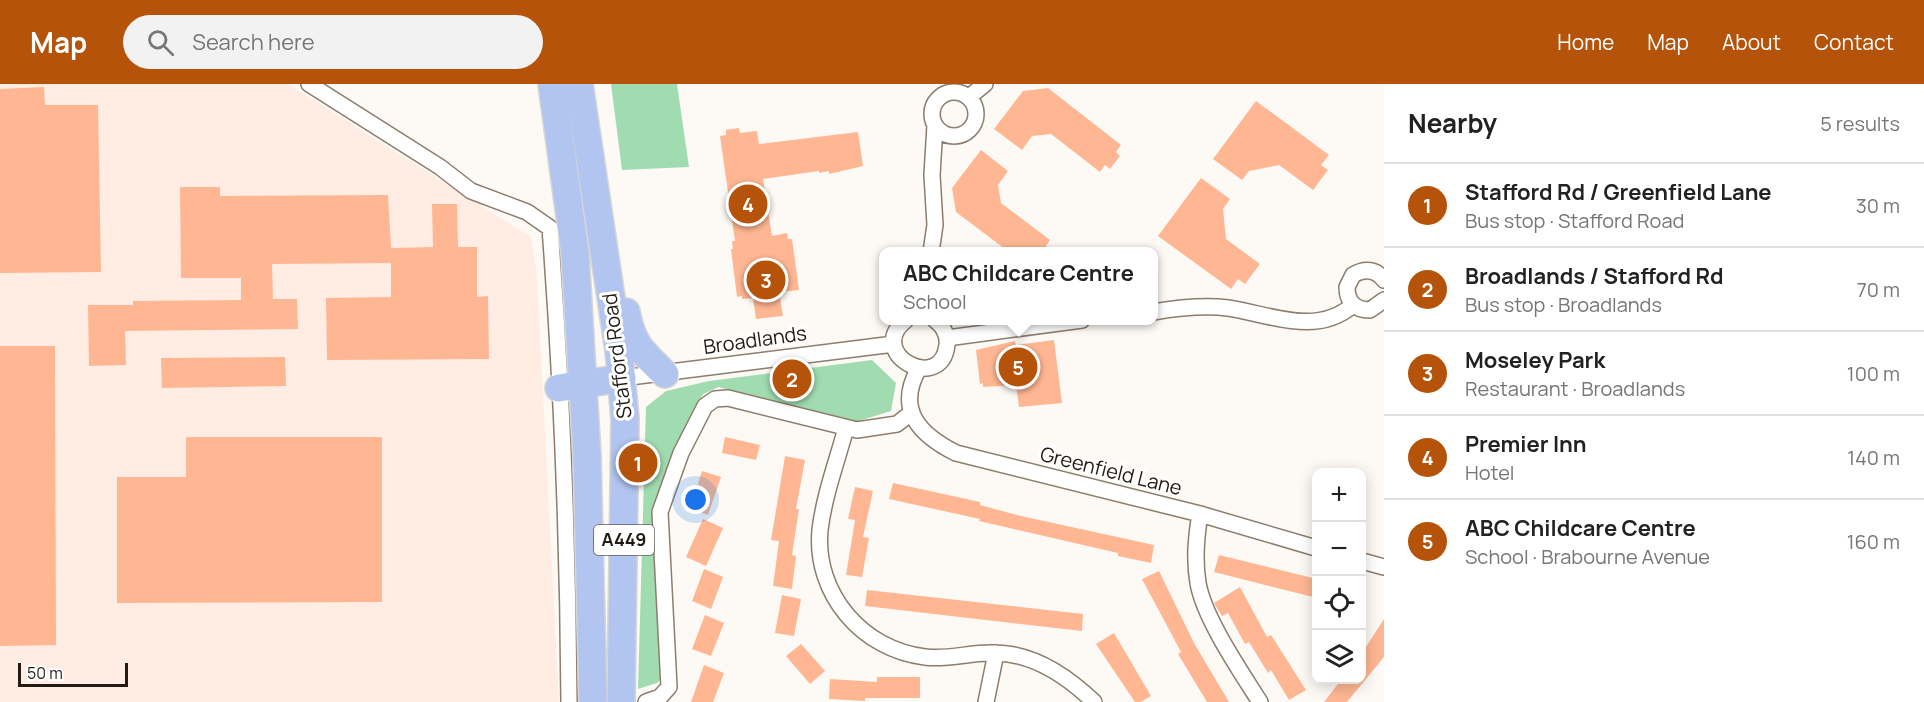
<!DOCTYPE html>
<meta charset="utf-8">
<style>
:root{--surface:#fff;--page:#f2f2f2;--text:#222;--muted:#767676;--line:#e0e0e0;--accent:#b45309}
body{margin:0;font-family:Manrope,sans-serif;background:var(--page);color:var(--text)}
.controls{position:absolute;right:18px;bottom:18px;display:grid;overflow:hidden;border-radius:12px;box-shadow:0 3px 15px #0003}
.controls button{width:54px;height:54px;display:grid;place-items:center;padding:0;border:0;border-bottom:2px solid var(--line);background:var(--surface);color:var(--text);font:30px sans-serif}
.scale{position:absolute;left:18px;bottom:15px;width:110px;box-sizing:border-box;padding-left:6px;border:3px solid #211b14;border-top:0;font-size:16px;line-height:21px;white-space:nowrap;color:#211b14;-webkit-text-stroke:4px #fff;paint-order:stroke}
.you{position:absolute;left:696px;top:416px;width:21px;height:21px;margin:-15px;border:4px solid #fff;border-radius:50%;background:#1a73e8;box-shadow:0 0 0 9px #1a73e833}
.badge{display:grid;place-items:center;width:39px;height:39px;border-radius:50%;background:var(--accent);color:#fff;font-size:20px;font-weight:700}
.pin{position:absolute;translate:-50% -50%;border:3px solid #fff;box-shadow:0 2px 6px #0006}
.popup{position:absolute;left:879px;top:163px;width:279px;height:78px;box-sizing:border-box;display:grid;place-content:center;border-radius:12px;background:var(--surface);filter:drop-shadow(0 2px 4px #0005);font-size:20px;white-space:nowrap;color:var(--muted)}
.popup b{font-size:22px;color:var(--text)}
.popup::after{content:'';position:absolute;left:50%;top:100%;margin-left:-12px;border:12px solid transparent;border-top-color:var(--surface)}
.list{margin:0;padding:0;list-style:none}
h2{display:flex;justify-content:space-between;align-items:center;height:78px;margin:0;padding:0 24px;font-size:26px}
h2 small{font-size:20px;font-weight:400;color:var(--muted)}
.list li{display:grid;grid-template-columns:39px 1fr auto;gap:18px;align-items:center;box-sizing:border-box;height:84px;padding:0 24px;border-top:2px solid var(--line)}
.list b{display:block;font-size:22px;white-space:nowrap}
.list p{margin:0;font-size:20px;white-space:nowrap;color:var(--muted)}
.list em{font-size:20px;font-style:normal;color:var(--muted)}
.icon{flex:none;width:33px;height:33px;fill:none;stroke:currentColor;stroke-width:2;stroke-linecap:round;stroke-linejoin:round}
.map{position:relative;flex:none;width:1384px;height:618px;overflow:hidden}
header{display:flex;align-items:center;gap:36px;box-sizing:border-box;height:84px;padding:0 30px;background:var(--accent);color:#fff}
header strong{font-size:28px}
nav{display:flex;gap:33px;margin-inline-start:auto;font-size:21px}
.search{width:420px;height:54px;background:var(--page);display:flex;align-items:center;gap:15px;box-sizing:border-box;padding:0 21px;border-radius:33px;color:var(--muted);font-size:22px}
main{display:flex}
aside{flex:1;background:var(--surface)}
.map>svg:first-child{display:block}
.industrial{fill:#ffece3}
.green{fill:#a1dcb1}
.building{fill:#ffb793}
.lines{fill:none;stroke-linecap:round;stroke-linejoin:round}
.street-casing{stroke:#8d7d6d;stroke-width:18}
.highway-casing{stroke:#d7d6d5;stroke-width:30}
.street{stroke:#fff;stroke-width:15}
.highway{stroke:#b1c5f0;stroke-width:27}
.labels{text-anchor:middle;stroke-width:6;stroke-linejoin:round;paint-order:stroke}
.shield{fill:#fff;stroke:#645f5a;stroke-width:1.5}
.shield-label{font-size:18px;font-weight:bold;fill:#211b14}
.street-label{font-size:20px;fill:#211b14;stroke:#fff}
</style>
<header>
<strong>Map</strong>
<div class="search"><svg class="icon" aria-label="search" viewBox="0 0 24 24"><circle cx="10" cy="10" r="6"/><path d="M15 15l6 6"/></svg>Search here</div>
<nav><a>Home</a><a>Map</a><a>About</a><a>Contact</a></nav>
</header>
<main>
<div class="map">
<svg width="1384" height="618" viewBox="0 0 1384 618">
<rect width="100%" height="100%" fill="#fdfaf6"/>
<path class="industrial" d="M0 0H288L531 153 537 192 559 618H0Z"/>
<path class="green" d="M611 0H677L689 83 622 86Z
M872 276 896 299 891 327 846 341 719 303 703 310 657 417 666 590 657 599 638 605 646 323 666 307 709 297Z"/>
<path class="building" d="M44 3 45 21H98L101 188 0 189V5Z
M1048 4 1121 61 1116 68 1120 72 1110 85 1105 81 1100 88 1051 50 1032 52 1022 66 994 45 1023 7Z
M1256 17 1329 71 1321 81 1328 86 1313 106 1279 81 1249 87 1242 96 1213 75Z
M739 44 740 49 757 47 759 60 858 48 863 82 829 90V87L819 89V87L763 95 772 152 787 149 788 155H792L799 206 779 208 783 232 756 235 753 214 742 215V212L737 213 731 165H733L732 157H735L720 52 726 51V46Z
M981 66 1008 87 998 101 1001 119 1050 156 1042 168H1009L956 128 952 104Z
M1201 94 1230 115 1223 125 1226 155 1260 180 1245 200 1238 195 1231 205 1158 152Z
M180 103H220V112L388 111 391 164 433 163 432 120H457L458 163H477V213L488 212 489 275 327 276 326 214 391 213V179L272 180 273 215H297L298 245 125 247 126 281 89 282 88 221H133V217L241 216V194H181Z
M1054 256 1062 319 1019 323 1016 301 983 303V299L980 300 976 266 1015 257 1016 261Z
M0 262H55L56 561 0 562Z
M285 273 286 302 162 304 161 274Z
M186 353H382V518L117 519V393H186Z
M725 353 760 361 756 376 722 369Z
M785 372 805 376 796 425H799L792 471 796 472 792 505 773 502 779 457 771 456Z
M702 387 721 393 708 431 690 425Z
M893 399 980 418V421L1021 432 1154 461 1151 479 1118 472V469L979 437 980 435 889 415Z
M855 403 873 407 863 453 869 454 862 493 846 491 855 436 848 435Z
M703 435 723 444 706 482 686 473Z
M1219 471 1317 495V514L1214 488Z
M704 485 723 493 711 525 692 517Z
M1159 487 1194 559 1229 618H1207L1178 570 1181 568 1142 495Z
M1240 503 1267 553 1271 551 1306 606 1289 616 1271 586 1268 589 1249 558 1245 560 1228 529 1222 532 1214 519Z
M867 506 1083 530 1082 547 865 522Z
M782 511 801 515 794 552 775 549Z
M705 531 724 539 711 572 692 565Z
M1384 535V573L1347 618H1324L1341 596H1362V569Z
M1114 549 1151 612 1141 618H1135L1096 560Z
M801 560 825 587 810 600 786 572Z
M704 581 724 589 713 618H691Z
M877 593H920V614H865V617L829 615 830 595 877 598Z"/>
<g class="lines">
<defs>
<path id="street" d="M309 0 440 83 471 107 527 128 550 144C562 302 568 460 569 618
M932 30a22 22 0 1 1 44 0a22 22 0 1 1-44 0Z
M969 13 985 0
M931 168 935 141 932 91 935 41
M1384 196C1376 185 1365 184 1353 191L1347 203C1347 218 1355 226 1370 226L1384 216
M1153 228C1177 224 1203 221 1228 224 1269 230 1316 253 1353 221
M906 236C864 269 941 311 947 261 948 251 943 242 935 236
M947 254 1082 236
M919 284C895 326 920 351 956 369L1200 430 1316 464
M622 294 894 260
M846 344C837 377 824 412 820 446 814 510 863 566 925 573 946 576 969 569 989 569 1029 567 1066 591 1094 618
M1200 430C1196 454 1194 475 1198 499 1204 534 1241 588 1260 618
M1362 477 1384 483
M646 618 660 613 669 603 660 428 681 369 705 322 715 315 728 314 857 346 897 340 912 328
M986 618 996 569"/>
<path id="highway" d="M552 0 575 169 587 372 593 618
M579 0 619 267 625 335 621 618
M626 228C632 260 642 268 665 290
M559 304 622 294"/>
</defs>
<use href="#street" class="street-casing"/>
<use href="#highway" class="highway-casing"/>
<use href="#street" class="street"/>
<use href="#highway" class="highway"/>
</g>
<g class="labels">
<rect class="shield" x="594" y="441" width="60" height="30" rx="4.5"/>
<g class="shield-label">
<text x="624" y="462">A449</text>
</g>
<g class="street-label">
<text transform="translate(755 256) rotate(-8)" y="7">Broadlands</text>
<text transform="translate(617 272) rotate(-97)" y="7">Stafford Road</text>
<text transform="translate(1111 387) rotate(14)" y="7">Greenfield Lane</text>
</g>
</g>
</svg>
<div class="controls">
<button>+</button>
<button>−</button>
<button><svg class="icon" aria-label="locate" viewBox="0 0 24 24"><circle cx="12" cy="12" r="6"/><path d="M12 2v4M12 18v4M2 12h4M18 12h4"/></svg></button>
<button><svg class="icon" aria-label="layers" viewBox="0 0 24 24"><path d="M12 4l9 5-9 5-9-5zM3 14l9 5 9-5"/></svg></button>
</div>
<div class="scale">50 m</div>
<div class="you"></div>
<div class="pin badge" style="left:638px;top:379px">1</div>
<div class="pin badge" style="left:792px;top:295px">2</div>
<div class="pin badge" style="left:766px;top:196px">3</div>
<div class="pin badge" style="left:748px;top:120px">4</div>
<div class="pin badge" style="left:1018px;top:283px">5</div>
<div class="popup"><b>ABC Childcare Centre</b>School</div>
</div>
<aside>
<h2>Nearby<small>5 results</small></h2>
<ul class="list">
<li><span class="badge">1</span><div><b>Stafford Rd / Greenfield Lane</b><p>Bus stop · Stafford Road</p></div><em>30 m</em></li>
<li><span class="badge">2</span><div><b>Broadlands / Stafford Rd</b><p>Bus stop · Broadlands</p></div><em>70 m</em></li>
<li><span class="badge">3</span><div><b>Moseley Park</b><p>Restaurant · Broadlands</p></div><em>100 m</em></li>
<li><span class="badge">4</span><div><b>Premier Inn</b><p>Hotel</p></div><em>140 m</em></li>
<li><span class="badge">5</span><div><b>ABC Childcare Centre</b><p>School · Brabourne Avenue</p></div><em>160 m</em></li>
</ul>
</aside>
</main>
